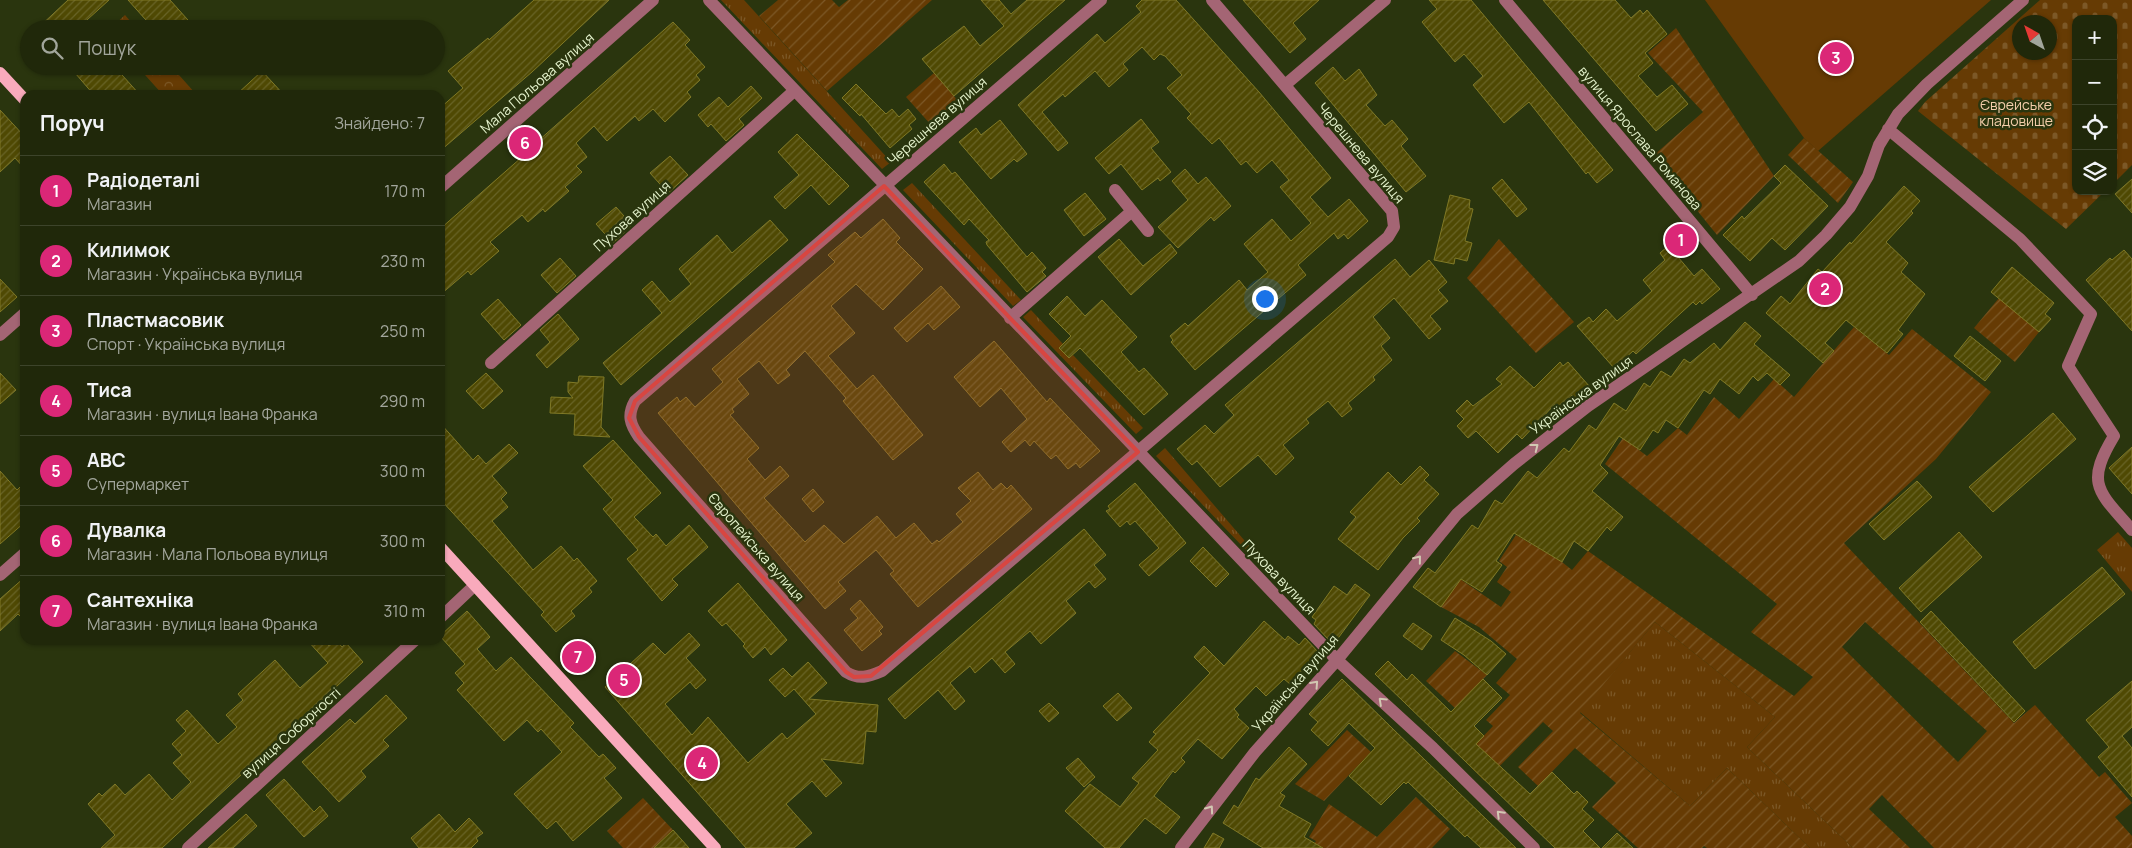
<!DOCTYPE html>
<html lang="uk">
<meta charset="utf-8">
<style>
:root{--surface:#20280a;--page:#283013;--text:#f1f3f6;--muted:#a2a69c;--line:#3d442b;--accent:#db2777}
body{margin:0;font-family:Manrope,sans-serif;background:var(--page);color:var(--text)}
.controls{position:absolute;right:15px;top:15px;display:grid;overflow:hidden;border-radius:10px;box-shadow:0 1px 4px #0004}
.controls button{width:45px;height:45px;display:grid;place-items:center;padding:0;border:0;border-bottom:1px solid var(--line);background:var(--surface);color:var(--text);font:25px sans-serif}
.compass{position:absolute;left:2012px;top:15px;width:45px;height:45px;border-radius:50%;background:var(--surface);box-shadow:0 1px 4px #0004;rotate:320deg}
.you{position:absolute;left:1264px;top:298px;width:18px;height:18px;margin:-12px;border:4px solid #fff;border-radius:50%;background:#1a73e8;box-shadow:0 0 0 8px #1a73e833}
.badge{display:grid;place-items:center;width:32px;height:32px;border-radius:50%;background:var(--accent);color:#fff;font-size:16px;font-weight:700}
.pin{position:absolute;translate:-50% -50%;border:2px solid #fff;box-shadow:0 1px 5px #0006}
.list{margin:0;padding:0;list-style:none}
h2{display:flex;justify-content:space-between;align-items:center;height:65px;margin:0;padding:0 20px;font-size:21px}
h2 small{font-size:16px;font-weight:400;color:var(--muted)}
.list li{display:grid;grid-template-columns:32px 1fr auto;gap:15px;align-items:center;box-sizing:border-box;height:70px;padding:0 20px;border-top:1px solid var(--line)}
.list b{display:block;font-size:19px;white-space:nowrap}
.list p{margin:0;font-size:16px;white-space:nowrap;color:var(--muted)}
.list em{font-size:16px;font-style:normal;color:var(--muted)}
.icon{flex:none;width:28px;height:28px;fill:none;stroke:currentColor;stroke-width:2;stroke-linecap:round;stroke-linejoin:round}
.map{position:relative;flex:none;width:2132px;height:848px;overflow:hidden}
.search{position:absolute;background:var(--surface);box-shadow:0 1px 4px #0004;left:20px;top:20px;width:425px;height:55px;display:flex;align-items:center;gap:12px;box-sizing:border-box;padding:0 18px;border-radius:28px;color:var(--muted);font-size:19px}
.panel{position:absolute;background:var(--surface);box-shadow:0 1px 4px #0004;left:20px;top:90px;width:425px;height:555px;border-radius:15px}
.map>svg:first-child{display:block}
.grass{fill:url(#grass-tufts)}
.cemetery{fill:url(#cemetery-stones);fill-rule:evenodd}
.park{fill:url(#park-crowns)}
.garden{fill:url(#garden-furrows);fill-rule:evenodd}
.pitch{fill:#663b04}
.building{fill:url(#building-hatch);stroke:#807926}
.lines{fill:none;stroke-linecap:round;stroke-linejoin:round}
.minor{stroke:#a46574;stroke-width:12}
.major{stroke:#f9aabc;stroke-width:12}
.oneway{stroke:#d2c8b2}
.marked{fill:#d84641;fill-opacity:0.2;stroke:#d84641;stroke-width:4;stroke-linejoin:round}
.labels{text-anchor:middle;stroke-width:5;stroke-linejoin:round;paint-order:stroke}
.street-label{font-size:14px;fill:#e5f3cd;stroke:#2a350e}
.park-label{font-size:14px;fill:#f4ceab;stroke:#2a350e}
</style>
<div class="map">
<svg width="2132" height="848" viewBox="0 0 2132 848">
<defs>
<pattern id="grass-tufts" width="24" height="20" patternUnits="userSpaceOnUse" patternTransform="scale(1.25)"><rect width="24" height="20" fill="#663b04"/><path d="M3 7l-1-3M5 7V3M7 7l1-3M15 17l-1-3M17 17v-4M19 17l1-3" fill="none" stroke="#7c5827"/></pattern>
<pattern id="cemetery-stones" width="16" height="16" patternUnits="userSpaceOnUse" patternTransform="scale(1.25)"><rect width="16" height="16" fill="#663b04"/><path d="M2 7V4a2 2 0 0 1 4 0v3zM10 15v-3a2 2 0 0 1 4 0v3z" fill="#7c5827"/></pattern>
<pattern id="park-crowns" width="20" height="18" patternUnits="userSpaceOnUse" patternTransform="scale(1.25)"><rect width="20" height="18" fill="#663b04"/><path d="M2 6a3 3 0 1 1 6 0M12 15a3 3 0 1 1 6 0" fill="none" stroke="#7c5827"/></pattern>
<pattern id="garden-furrows" width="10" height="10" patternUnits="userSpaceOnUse" patternTransform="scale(1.25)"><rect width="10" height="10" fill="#663b04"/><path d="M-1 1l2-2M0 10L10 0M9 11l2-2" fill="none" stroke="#7c5827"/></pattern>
<pattern id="building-hatch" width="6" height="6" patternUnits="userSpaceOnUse" patternTransform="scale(1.25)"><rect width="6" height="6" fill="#4f4903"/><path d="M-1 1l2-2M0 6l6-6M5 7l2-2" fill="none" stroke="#686427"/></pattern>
</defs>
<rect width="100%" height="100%" fill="#2a350e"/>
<path class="grass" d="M721 0H744L891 162 882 169Z
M912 183 1021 300 1013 306 903 190Z
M1031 310 1063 344 1059 348 1069 358 1073 355 1143 428 1136 434 1023 317Z
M1165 448 1311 618 1156 456Z
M2118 532 2132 548V592L2097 550Z
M1655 622 1775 717 1747 747 1853 848H1810L1727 768 1690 806 1580 712Z"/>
<path class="cemetery" d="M2040 0H2132V165L2113 184V19H2076V191H2105L2066 229 1918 111 1925 102ZM2020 22H2050V52H2020Z"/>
<path class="park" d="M125 15 137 29H110Z
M137 66H171L195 93 163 95Z"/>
<path class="garden" d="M778 0H832L839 7 848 0H932L827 91 759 16Z
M1676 28 1774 176 1717 235 1653 156 1703 112 1648 53Z
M934 73 959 102 932 126 906 97Z
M1804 138 1853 182 1838 203 1788 155Z
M1499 239 1574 322 1536 353 1467 278Z
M1999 298 2039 332 2015 362 1974 328Z
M1854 327 1889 355 1912 329 1991 392 1936 459 1844 543 2014 723 2035 705 2099 777 2105 772 2132 803 2115 817 2132 836V848H1934L1882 795 1869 809 1910 848H1853L1747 747 1775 717 1655 622 1580 713 1690 806 1727 768 1810 848H1707L1704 846 1702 848H1638L1592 807 1616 783 1575 748 1538 786 1518 767 1553 731 1543 722 1485 781 1472 768 1486 754 1476 744 1493 726 1486 720 1510 695 1496 683 1517 659 1479 627 1441 607 1460 579 1501 607 1511 592 1497 582 1507 567 1499 561 1516 535 1562 562 1572 570 1588 551 1794 696 1813 677 1751 632 1777 604 1605 464 1623 438 1647 456 1678 428 1687 435 1714 397 1739 419 1774 379 1794 397ZM1865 622 1987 731 1958 762 1842 647Z
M1455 651 1487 675 1455 708 1426 681Z
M1347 730 1371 752 1324 801 1295 784Z
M1416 797 1450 829 1432 848H1311L1316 841 1309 837 1329 804 1377 837Z
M643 798 673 830 654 848H623L607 831Z"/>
<path class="pitch" d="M1705 0H1991L1818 151 1804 138Z"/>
<path class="building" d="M68 0H109L77 29H37Z
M128 0H170L196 29H154Z
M534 0H609L532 72 440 151V108L463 88 448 71 488 38 489 40Z
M981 0H999L1011 14 1027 0H1065L954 96 922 59 964 26 980 46 1004 26Z
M1142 0H1176L1259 92 1331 178 1310 197 1328 217 1349 199 1368 221 1348 239 1344 234 1338 239 1334 233 1298 265 1306 275 1195 370 1171 342 1173 340 1170 336 1185 323 1188 326 1239 280 1247 290 1268 272 1244 244 1272 219 1291 241 1311 223 1280 187 1289 180 1272 160 1257 173 1246 161 1241 165 1219 138 1212 144 1187 118 1191 114 1167 88 1182 75 1165 56 1160 54 1154 60 1142 47 1123 64 1128 70 1109 87 1095 71 1065 97 1063 94 1042 112 1068 143 1058 151 1018 105 1097 34 1105 43 1141 12 1136 6Z
M1243 0H1319L1293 23 1306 39 1290 53Z
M1429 0H1471L1613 170 1597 183 1588 172 1586 174 1529 102 1504 123 1473 85 1483 76 1464 54 1455 62 1422 22 1437 9Z
M1543 0H1615L1631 18 1640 10 1643 14 1647 10 1667 34 1645 53 1653 63 1638 76 1657 97 1672 85 1688 104 1656 131Z
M673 22 690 40 685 45 705 67 696 75 700 80 687 92 691 97 665 122 653 109 639 121 635 116 607 141 594 126 576 143 587 157 576 166 582 172 565 187 569 191 545 212 543 209 528 222 522 215 490 242 499 251 471 275 468 271 440 295V229L522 157 512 146 529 130 538 141Z
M69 66H114L140 95H94Z
M1333 67 1345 81 1359 69 1377 95 1366 105 1385 126 1392 120 1408 139 1401 146 1426 176 1406 192 1315 83Z
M262 71 284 95H236Z
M856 84 886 114 892 109 899 117 908 109 916 119 909 125 912 129 890 148 861 114 860 116 842 98Z
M751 86 762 98 739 119 744 125 726 141 711 124 708 127 698 115 719 97 728 107Z
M0 110 25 137V169L15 158 0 172Z
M1141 119 1159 142 1151 148 1171 172 1160 181 1158 178 1142 190 1121 164 1109 174 1095 158Z
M1000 120 1027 154 1017 162 1014 159 991 179 959 142 976 128 981 135Z
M797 134 849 186 829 205 811 185 785 209 774 197 799 175 778 152Z
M670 156 688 175 668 193 650 173Z
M944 164 952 174 955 172 1027 257 1032 252 1046 268 1042 272 1046 276 1027 292 987 245 986 242 989 240 969 219 964 225 924 182Z
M1785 165 1828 206 1785 250 1772 238 1750 261 1723 235 1742 216 1744 219 1781 183 1774 176Z
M1185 169 1198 184 1206 177 1231 206 1214 221 1211 217 1178 248 1158 227 1188 200 1172 181Z
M1502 179 1527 209 1517 217 1492 188Z
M2132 179V213L2115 194Z
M1904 186 1920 201 1911 211 1913 213 1886 242 1908 263 1901 272 1925 294 1898 330 1903 334 1887 353 1846 320 1825 343 1834 351 1823 363 1766 313 1781 296 1790 304 1818 269 1822 272 1850 242 1851 244Z
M1085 193 1106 219 1084 236 1064 210Z
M1450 195 1470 200 1469 208 1473 209 1465 241 1472 243 1467 261 1455 258 1454 264 1434 260Z
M616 207 632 225 613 243 596 224Z
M883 219 900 238 896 242 923 269 883 310 856 284 831 306 855 333 828 356 857 389 873 375 923 435 893 460 843 401 846 398 805 351 786 370 790 375 778 384 759 361 737 379 749 394 732 409 734 412 730 415 759 448 747 459 765 480 780 466 789 476 764 498 805 542 824 525 844 544 877 516 896 538 914 523 932 544 937 540 939 542 963 522 956 514 971 501 958 488 978 472 993 490 1001 483 1007 489 1011 485 1032 509 918 607 890 574 894 571 876 550 838 582 846 591 825 609 658 413 677 397 680 402 686 397 695 407 723 382 712 369 835 262 828 255 855 232 861 238Z
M770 220 788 240 621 385 603 363 662 313 642 290 652 281 670 302 691 284 679 269 717 235 732 253Z
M1682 234 1691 246 1678 257 1694 276 1702 269 1720 289 1702 304 1700 301 1696 305 1693 302 1636 354 1633 351 1614 368 1577 326 1589 317 1593 322 1606 309 1617 321 1652 291 1643 280 1665 260 1660 253Z
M1119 239 1143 266 1170 244 1177 253 1131 295 1098 257Z
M2124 250 2132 259V331L2086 280 2110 258 2112 260Z
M560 258 576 276 557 293 541 275Z
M1395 259 1410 277 1429 260 1447 282 1438 290 1448 301 1430 316 1441 329 1429 339 1394 298 1373 317 1390 338 1381 346 1392 360 1373 377 1375 380 1348 403 1352 409 1342 417 1328 401 1306 419 1309 423 1283 445 1294 458 1276 475 1258 455 1220 487 1197 461 1192 465 1177 449 1205 425 1214 434 1234 415 1225 405Z
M2012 267 2054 303 2045 314 2051 319 2039 332 1991 292Z
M0 279 17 297 0 312Z
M941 286 960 307 934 330 928 323 907 342 894 328Z
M1067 296 1085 316 1102 300 1137 337 1121 352 1139 372 1144 368 1168 394 1144 415 1080 348 1069 358 1059 348 1071 336 1049 314Z
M498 299 521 325 504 340 481 314Z
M558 314 579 339 547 368 536 355 550 342 540 330Z
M1745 322 1761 336 1754 344 1790 375 1780 385 1767 373 1758 381 1753 376 1739 394 1720 379 1710 394 1704 390 1678 428 1666 420 1658 433 1653 430 1640 450 1619 436 1600 465 1608 473 1592 491 1623 517 1611 531 1607 527 1588 551 1574 541 1562 562 1514 533 1496 561 1502 565 1482 592 1461 579 1441 607 1413 587 1428 568 1435 573 1472 525 1478 529 1495 500 1502 504 1528 471 1537 478 1564 448 1569 452 1589 425 1596 430 1614 403 1626 411 1644 383 1650 387 1661 371 1671 377 1684 359 1690 363 1714 343 1720 350Z
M1970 336 2001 361 1985 381 1954 356Z
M994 341 1047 402 1050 398 1100 451 1080 468 1076 463 1068 469 1056 455 1051 459 1034 441 1030 446 1025 440 1011 452 1002 442 1027 419 1001 388 980 407 954 377Z
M1560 362 1563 366 1568 362 1590 387 1576 399 1572 395 1559 408 1555 404 1522 439 1517 434 1498 453 1476 431 1468 438 1457 426 1464 419 1456 411 1467 400 1473 406 1502 384 1496 379 1510 366 1534 388Z
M0 373 16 390 0 404Z
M486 373 503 391 483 409 466 391Z
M579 376 604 377 601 427 610 437 574 435 575 414 550 413 551 397 573 398 568 392V382L578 383Z
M2053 413 2076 439 1993 512 1969 487Z
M440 423 473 460 478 455 486 464 509 444 518 453 492 476 507 493 501 499 508 507 492 521 533 570 561 546 574 561 577 558 597 581 589 588 592 592 571 611 575 616 556 632 541 615 544 612 440 499Z
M613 440 661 493 634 517 653 537 656 534 666 546 689 525 708 547 672 579 678 585 662 601 627 559 638 550 603 509 613 500 583 466Z
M2132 447V494L2109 468Z
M1420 466 1429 475 1424 480 1439 494 1417 518 1420 521 1403 538 1378 570 1338 539 1356 517 1350 512 1388 472 1401 485Z
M0 471 17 490 25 482V522L0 544Z
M1917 481 1932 497 1884 540 1869 524Z
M1135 483 1186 543 1149 576 1139 565 1159 548 1135 521 1130 525 1127 521 1120 527 1106 511 1110 509 1108 506Z
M813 489 824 502 813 512 802 499Z
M1084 529 1106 555 1094 565 1106 579 1095 588 1089 581 1066 601 1076 613 1041 644 1030 631 1005 652 1015 664 1005 673 992 658 975 673 970 666 950 683 965 701 955 710 938 690 905 719 888 699Z
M1959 532 1982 557 1921 612 1899 588Z
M1203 547 1229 574 1216 587 1190 561Z
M2102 567 2125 594 2035 669 2013 642Z
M25 577V621L18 614 0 631V599Z
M738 583 787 640 771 655 765 647 753 658 743 646 745 644 726 623 722 626 708 611Z
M1355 584 1370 595 1336 641 1331 636 1328 639 1314 624 1316 620 1312 617 1334 586 1347 595Z
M860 600 883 627 879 631 882 634 862 651 844 630 858 618 850 609Z
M467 611 490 637 477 649 496 671 511 657 574 723 570 727 599 757 603 754 616 768 604 778 622 798 573 841 556 821 547 829 514 794 562 752 541 729 538 732 527 720 504 741 457 690 464 683 455 673 465 664 440 636Z
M1931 611 2025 711 2014 722 1920 622Z
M1455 618 1491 641 1506 654 1487 675 1464 655 1441 640Z
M1264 621 1285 640 1288 636 1299 645 1305 638 1318 652 1290 684 1284 679 1266 696 1256 686 1234 709 1239 715 1237 717 1249 728 1222 759 1198 739 1181 758 1185 762 1175 773 1173 771 1154 796 1180 817 1166 834 1145 818 1119 848H1105L1065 811 1090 784 1120 807 1139 783 1132 778 1158 750 1149 742 1156 734 1153 732 1210 673 1194 657 1204 646 1224 666Z
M1413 623 1432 636 1422 650 1403 636Z
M689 633 700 645 686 658 706 680 696 689 690 682 665 704 692 735 708 717 748 763 782 733 787 739 816 714 794 689 785 697 769 680 783 668 792 677 808 662 827 683 809 699 878 705 876 732 866 731 863 764 821 759 842 783 826 797 812 781 786 804 812 833 794 848H746L605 687 653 643 665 655Z
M307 640H324L329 646 336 640 342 647 346 643 363 662 162 848H101L115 835 88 804 99 793 102 796 115 784 125 795 149 774 172 800 191 782 173 763 182 755 172 744 186 731 176 720 187 710 218 744 237 727 226 715 243 700 238 694 275 660 300 688 328 663Z
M578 641 592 660 579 671 564 654Z
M1388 661 1407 680 1412 674 1451 712 1483 679 1502 698 1474 726 1484 736 1476 744 1530 794 1552 772 1574 794 1577 791 1588 802 1582 809 1594 820 1583 831 1600 848H1555L1375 674Z
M1342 679 1393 729 1516 848H1481L1467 835 1465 837 1408 782 1406 784 1404 782 1381 805 1349 776 1375 748 1349 723 1328 746 1311 730 1318 722 1309 714Z
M2132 681V727L2122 736 2132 748V797L2098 757 2109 747 2086 720Z
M1118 693 1132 708 1117 721 1103 706Z
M386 695 407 718 383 740 389 746 361 771 366 777 339 802 302 762 350 719 355 724Z
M1049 703 1059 713 1049 722 1039 711Z
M1289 747 1307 764 1280 793 1285 796 1279 806 1311 824 1304 837 1323 848H1263L1223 823 1234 805 1238 808 1256 778 1259 780Z
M1078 758 1095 777 1084 787 1066 768Z
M284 779 314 812 320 806 328 816 304 837 266 795Z
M246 814 257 826 233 848H208Z
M439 814 455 832 469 818 483 833 476 838 478 841 471 848H419L411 838Z
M673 830 689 848H654Z
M1213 833 1224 839 1219 848H1204Z
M1617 833 1633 848H1602Z"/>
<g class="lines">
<path class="minor" d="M709 0 1337 660 1433 748 1534 848
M1101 0 635 401C627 415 630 424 639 437L846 672C859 680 868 677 882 671L1388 237 1394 227 1392 211 1212 0
M1505 0 1752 295
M1285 85 1385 0
M1888 129 2020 239 2091 314 2068 366 2114 436C2085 484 2098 491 2132 530
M440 188 653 0
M1115 190 1148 231
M1010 318 1132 211
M0 335 25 313
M491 363 794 91
M0 575 25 553
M440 618 475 585
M188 848 415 640
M1181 848 1255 752 1337 660 1457 514 1514 464 1588 406 1799 261 1826 235 1850 207 1868 176 1879 145 1898 114 1927 84 2023 0"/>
<path class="major" d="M0 73 25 100
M440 547 715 848"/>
</g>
<defs><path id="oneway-chevron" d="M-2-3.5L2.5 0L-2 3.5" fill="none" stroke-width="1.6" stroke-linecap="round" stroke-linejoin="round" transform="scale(1.25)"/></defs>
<g class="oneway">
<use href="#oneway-chevron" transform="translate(1535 447) rotate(-38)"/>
<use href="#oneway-chevron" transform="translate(1418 559) rotate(-51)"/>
<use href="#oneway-chevron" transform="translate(1315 684) rotate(-48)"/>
<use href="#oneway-chevron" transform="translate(1382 701) rotate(-137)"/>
<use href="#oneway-chevron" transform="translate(1210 809) rotate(-54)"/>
<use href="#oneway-chevron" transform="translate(1500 814) rotate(-135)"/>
</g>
<path class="marked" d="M884 186 1138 452 871 676 854 677 846 672 639 437 629 418 635 401Z"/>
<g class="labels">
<g class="street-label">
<text transform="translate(537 83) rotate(-41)" y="5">Мала Польова вулиця</text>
<text transform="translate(937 121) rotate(-41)" y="5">Черешнева вулиця</text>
<text transform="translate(1640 138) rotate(50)" y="5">вулиця Ярослава Романова</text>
<text transform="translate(1361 153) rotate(50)" y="5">Черешнева вулиця</text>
<text transform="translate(632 216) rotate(-42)" y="5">Пухова вулиця</text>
<text transform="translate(1581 395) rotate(-36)" y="5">Українська вулиця</text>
<text transform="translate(756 547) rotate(49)" y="5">Європейська вулиця</text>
<text transform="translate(1279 577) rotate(46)" y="5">Пухова вулиця</text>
<text transform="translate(1295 683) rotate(-49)" y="5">Українська вулиця</text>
<text transform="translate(291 733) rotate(-42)" y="5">вулиця Соборності</text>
</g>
<g class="park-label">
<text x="2016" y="110">Єврейське<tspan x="2016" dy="16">кладовище</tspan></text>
</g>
</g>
</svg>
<div class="controls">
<button>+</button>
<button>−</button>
<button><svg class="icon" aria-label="locate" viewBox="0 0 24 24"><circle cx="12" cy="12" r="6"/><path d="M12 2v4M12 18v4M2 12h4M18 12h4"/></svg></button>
<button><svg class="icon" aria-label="layers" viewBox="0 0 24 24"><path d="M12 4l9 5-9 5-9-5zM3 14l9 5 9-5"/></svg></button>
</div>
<svg class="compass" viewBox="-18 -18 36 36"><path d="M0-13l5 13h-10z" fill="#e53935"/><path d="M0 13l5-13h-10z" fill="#a2a69c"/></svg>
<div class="you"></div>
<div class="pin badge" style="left:1681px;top:240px">1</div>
<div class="pin badge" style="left:1825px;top:289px">2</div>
<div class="pin badge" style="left:1836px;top:58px">3</div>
<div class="pin badge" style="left:702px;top:763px">4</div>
<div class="pin badge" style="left:624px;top:680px">5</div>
<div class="pin badge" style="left:525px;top:143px">6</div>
<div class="pin badge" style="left:578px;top:657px">7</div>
<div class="search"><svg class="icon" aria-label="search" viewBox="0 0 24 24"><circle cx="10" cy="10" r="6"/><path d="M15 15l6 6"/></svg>Пошук</div>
<section class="panel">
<h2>Поруч<small>Знайдено: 7</small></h2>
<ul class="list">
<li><span class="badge">1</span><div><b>Радіодеталі</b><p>Магазин</p></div><em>170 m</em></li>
<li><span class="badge">2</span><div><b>Килимок</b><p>Магазин · Українська вулиця</p></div><em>230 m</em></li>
<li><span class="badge">3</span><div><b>Пластмасовик</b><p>Спорт · Українська вулиця</p></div><em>250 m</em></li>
<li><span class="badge">4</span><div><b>Тиса</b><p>Магазин · вулиця Івана Франка</p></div><em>290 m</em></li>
<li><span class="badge">5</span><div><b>ABC</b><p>Супермаркет</p></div><em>300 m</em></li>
<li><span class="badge">6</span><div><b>Дувалка</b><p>Магазин · Мала Польова вулиця</p></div><em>300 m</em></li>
<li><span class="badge">7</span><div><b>Сантехніка</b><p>Магазин · вулиця Івана Франка</p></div><em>310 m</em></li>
</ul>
</section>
</div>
